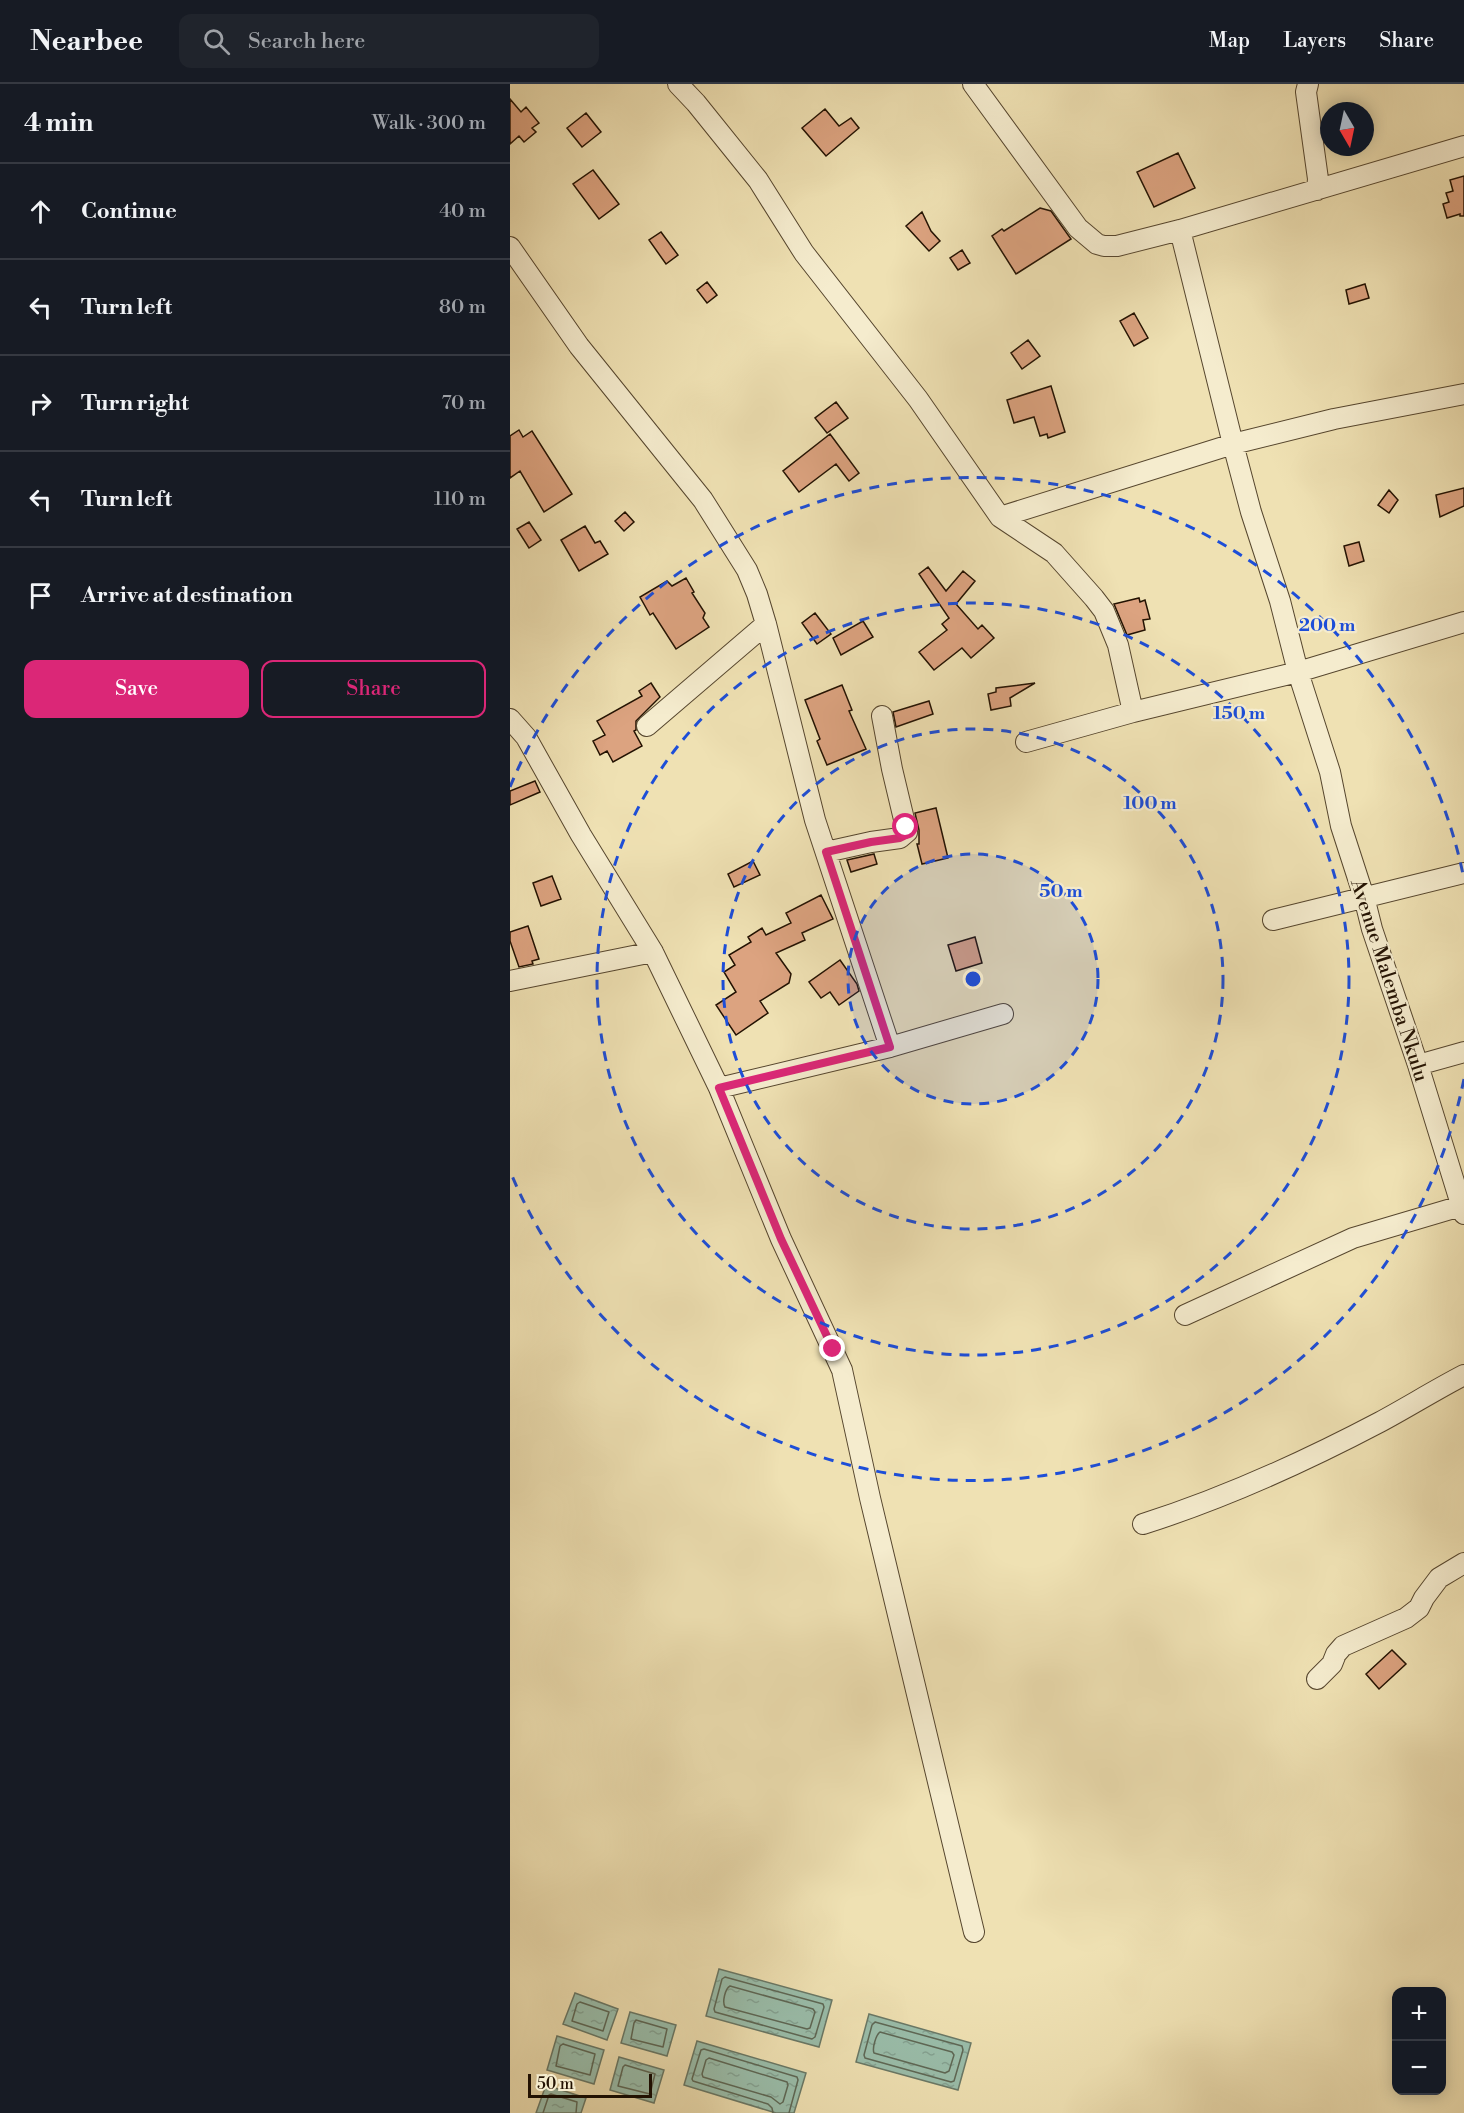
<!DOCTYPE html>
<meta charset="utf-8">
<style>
:root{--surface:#171b24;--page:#20242c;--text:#f1f3f6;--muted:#9ea1a6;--line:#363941;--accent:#db2777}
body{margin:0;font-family:"Libre Bodoni",serif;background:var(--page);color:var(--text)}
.controls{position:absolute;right:18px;bottom:18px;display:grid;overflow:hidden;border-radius:12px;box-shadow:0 3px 15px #0003}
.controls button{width:54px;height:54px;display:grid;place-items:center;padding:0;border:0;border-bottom:2px solid var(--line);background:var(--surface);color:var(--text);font:30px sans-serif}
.compass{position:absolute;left:810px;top:18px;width:54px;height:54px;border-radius:50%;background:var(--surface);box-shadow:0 3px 15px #0003;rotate:171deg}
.scale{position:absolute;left:18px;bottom:15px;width:124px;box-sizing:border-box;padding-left:6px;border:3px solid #231202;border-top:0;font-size:16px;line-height:21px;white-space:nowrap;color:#231202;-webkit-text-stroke:4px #f5ecce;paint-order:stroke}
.stop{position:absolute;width:18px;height:18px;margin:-14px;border:4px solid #db2777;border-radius:50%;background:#fff}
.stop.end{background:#db2777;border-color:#fff;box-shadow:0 2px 6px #0008}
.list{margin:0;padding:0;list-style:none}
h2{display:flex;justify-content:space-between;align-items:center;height:78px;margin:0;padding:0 24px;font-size:26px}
h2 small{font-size:20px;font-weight:400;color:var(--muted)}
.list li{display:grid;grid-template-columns:39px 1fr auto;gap:18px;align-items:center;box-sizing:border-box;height:96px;padding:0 24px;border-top:2px solid var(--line)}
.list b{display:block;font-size:22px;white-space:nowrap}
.list em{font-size:20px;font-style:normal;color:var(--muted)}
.actions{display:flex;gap:12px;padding:18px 24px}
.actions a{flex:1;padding:14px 0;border:2px solid var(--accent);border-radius:12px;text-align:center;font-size:21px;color:var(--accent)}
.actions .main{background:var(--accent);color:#fff}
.icon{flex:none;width:33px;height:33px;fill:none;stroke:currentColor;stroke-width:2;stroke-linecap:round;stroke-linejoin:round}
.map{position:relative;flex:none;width:954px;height:2029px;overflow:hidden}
header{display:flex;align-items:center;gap:36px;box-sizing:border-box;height:84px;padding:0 30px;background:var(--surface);border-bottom:2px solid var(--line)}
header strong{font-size:28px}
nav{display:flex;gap:33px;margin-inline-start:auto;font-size:21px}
.search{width:420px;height:54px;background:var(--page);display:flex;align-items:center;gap:15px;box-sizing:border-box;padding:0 21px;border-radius:12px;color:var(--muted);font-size:22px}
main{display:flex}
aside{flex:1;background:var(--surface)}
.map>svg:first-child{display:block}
.water{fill:url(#water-ripples);stroke:#6a7967;stroke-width:1.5}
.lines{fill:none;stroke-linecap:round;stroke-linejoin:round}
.shore{stroke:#5e6856;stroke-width:1.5}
.building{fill:#dca380;stroke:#231202;stroke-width:1.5}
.minor-casing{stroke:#56462e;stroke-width:22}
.minor{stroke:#f5ecce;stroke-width:20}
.route{stroke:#db2777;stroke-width:8}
.ring{fill:none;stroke:#1d4ed8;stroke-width:3;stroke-dasharray:10 8}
.labels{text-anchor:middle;stroke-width:4.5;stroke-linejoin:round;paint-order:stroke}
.street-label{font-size:20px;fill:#231202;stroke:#f5ecce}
.centre{fill:#1d4ed8;stroke:#f5ecce;stroke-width:3}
.ring-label{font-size:18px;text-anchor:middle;font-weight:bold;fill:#1d4ed8;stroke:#f5ecce;stroke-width:4.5;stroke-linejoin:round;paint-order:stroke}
</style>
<header>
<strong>Nearbee</strong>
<div class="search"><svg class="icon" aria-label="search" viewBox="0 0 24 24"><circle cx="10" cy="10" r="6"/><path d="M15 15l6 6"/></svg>Search here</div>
<nav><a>Map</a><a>Layers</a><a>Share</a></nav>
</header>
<main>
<aside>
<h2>4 min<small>Walk · 300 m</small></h2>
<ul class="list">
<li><svg class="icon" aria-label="ahead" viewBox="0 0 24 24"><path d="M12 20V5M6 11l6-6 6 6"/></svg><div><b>Continue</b></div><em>40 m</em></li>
<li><svg class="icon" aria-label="left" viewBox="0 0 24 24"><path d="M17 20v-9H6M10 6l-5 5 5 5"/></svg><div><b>Turn left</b></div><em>80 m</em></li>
<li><svg class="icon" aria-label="right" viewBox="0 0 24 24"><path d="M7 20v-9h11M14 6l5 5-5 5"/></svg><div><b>Turn right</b></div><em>70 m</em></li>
<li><svg class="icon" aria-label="left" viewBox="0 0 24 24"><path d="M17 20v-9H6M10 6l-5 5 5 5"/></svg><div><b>Turn left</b></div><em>110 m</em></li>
<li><svg class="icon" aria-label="arrive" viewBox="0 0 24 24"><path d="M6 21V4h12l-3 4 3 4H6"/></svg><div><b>Arrive at destination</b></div></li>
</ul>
<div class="actions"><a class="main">Save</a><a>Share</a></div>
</aside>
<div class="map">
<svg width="954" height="2029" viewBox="0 0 954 2029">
<defs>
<pattern id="water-ripples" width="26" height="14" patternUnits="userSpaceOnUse" patternTransform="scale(1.5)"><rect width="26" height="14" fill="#9abeab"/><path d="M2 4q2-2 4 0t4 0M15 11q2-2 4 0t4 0" fill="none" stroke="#84a292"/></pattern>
</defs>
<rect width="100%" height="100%" fill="#efe1b3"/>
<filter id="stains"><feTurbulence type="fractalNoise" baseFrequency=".00333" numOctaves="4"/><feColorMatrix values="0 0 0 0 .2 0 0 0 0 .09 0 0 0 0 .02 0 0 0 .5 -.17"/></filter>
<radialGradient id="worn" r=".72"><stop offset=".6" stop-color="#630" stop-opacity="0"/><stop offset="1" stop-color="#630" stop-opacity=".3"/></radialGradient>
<path class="water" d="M209 1885 322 1916 309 1963 196 1932Z
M65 1909 108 1925 97 1956 53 1940Z
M120 1928 166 1941 157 1972 111 1959Z
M359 1930 461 1959 448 2006 346 1978Z
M47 1952 94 1966 84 2000 37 1986Z
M187 1957 296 1989 284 2029H266L174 2001Z
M109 1973 154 1986 144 2019 100 2006Z
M36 2001 76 2014 71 2029H26Z"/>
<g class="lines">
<path class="shore" d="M215 1893 313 1920 314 1923 305 1953 302 1955 205 1928 204 1925 212 1895Z
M220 1902 303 1925 305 1928 300 1944 297 1945 215 1923C212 1918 215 1905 220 1902Z
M70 1918 99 1928 93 1947 62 1937 67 1920Z
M126 1936 157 1945 153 1963 121 1955 124 1939Z
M365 1938 452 1962 453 1966 444 1997 441 1998 355 1974 354 1971 362 1941Z
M370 1948 442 1968 444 1971 439 1987 435 1989 364 1969C362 1964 366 1951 370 1948Z
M53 1960 85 1970 80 1991 46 1982 50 1962Z
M199 1974 277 1998 278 2001 273 2018 270 2020 261 2013 193 1993 192 1990 196 1976Z
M115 1981 145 1990 140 2010 108 2002 113 1983Z
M33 2029 39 2011 41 2010 67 2018 66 2029
M263 2029 262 2024 258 2020 183 1997 182 1995 191 1966 194 1965 287 1993 288 1996 279 2029"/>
</g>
<path class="building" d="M0 15 11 28 16 23 29 39 22 44 26 48 14 58 9 52 0 60Z
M315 25 329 42 341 34 349 44 316 72 292 44Z
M76 29 91 48 72 63 57 44Z
M668 69 685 104 644 123 627 88Z
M83 86 109 120 89 135 63 100Z
M954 92V132H950V130L937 134 933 120 939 118 936 109 943 107 940 96Z
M530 124 541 127 561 155 506 190 482 152 492 145 494 147Z
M412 128 421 147 430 157 419 167 396 142Z
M151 148 168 171 156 180 139 156Z
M452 166 460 179 448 186 440 174Z
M197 198 207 211 197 219 187 206Z
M855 200 859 214 839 220 836 206Z
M624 229 638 254 624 262 610 237Z
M518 256 530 272 512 285 501 269Z
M541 302 555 348 538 354 537 350 530 352 524 333 504 339 497 316Z
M326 318 338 334 317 349 305 334Z
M9 346 13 353 22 347 62 410 34 428 10 387 0 394V352Z
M320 350 349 389 339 397 326 380 289 408 273 387Z
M954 404V422L930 433 926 411Z
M879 406 888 416 879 429 868 421Z
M115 428 124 438 114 447 105 437Z
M19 438 31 456 19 464 7 445Z
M75 442 85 459 90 457 98 470 69 487 51 456Z
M849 458 854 477 839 482 834 462Z
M418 483 436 507 453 487 465 497 446 520 468 545 472 541 484 554 461 574 452 564 424 586 409 568 437 546 432 540 439 534 409 490Z
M176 494 184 508 182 509 195 529 193 534 199 543 166 565 143 529 140 531 130 513 157 497 162 502Z
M629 514 630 518 635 516 640 535 633 536 635 546 617 551 604 520Z
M305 529 321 550 307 560 292 539Z
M353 537 363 553 331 571 323 554Z
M141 599 150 613 126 637V646L124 647 132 662 103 678 97 667 90 671 83 657 95 651 87 637 132 612 129 607Z
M525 599 500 614 501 622 481 626 478 610 486 608V604Z
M332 601 342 626 339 627 356 665 317 681 307 657 310 655 295 616Z
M419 617 423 630 386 643 383 628Z
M25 697 30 708 0 721V707Z
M426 724 438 774 412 780 407 760H409V746L405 729Z
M364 770 367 780 341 788 337 776Z
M243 777 250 791 224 803 218 790Z
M42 792 51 815 31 822 23 799Z
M311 811 323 835 292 849 295 856 266 869 281 890 279 899 250 917 258 929 226 951 206 921 226 908 214 888 225 881 219 871 241 858 238 853 252 844 256 851 281 839 276 829Z
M18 842 29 875 22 877 23 880 9 883 0 857V848Z
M465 853 472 879 446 887 438 861Z
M330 876 347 900 349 907 329 921 320 908 311 914 299 898Z
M882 1566 896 1580 869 1605 856 1590Z"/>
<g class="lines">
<defs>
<path id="minor" d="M168 0 186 19 248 96 294 169 408 315 490 433 544 469 584 514 594 527 608 561 623 628 788 588 820 688 831 742 854 813 862 845 908 981 954 1130
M463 0 568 144 587 160 594 162H607L670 146 954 62
M798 0 796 8 808 95 807 106
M670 146 723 360 741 428 770 517 788 588 954 538
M0 163 69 262 193 416 237 486 247 510 256 540 305 736 380 963
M490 433 723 360 824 335 954 310
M0 635 16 653 71 751 143 868 209 1004 271 1155 332 1286 360 1414 464 1848
M137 642 256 540
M516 658 623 628
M316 768 361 758 390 754 397 748 382 685 372 632
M763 836 954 789
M0 897 143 868
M908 981 954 968
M209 1004 380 963 493 930
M675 1231 843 1154 951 1122
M633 1440C715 1414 794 1378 870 1338 898 1323 925 1306 954 1291
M807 1595 822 1580 826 1570 833 1562 896 1534 909 1524 914 1514 929 1494 954 1479"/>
</defs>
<use href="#minor" class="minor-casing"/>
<use href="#minor" class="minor"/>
</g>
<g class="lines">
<path class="route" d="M323 1265 271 1155 209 1004 380 963 316 768 361 758 390 754 396 751V743"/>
</g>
<circle cx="463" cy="895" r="125" fill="#1d4ed8" fill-opacity=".12"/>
<g class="ring">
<circle cx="463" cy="895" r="125"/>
<circle cx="463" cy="895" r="250"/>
<circle cx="463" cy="895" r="376"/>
<path d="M954 995A501 501 0 0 1 0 1087M0 703A501 501 0 0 1 954 795"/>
</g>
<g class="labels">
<g class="street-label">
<text transform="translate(880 896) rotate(72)" y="7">Avenue Malemba Nkulu</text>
</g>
</g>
<circle cx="463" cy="895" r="9" class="centre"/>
<g class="ring-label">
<text x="817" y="547">200 m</text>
<text x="729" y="635">150 m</text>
<text x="640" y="725">100 m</text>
<text x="551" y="813">50 m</text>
</g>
<rect width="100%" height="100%" filter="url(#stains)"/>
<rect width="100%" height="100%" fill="url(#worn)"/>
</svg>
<div class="controls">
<button>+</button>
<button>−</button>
</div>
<svg class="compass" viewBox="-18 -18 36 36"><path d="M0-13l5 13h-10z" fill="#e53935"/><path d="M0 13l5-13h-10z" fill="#9ea1a6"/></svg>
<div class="scale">50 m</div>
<div class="stop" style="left:396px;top:743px"></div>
<div class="stop end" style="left:323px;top:1265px"></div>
</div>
</main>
